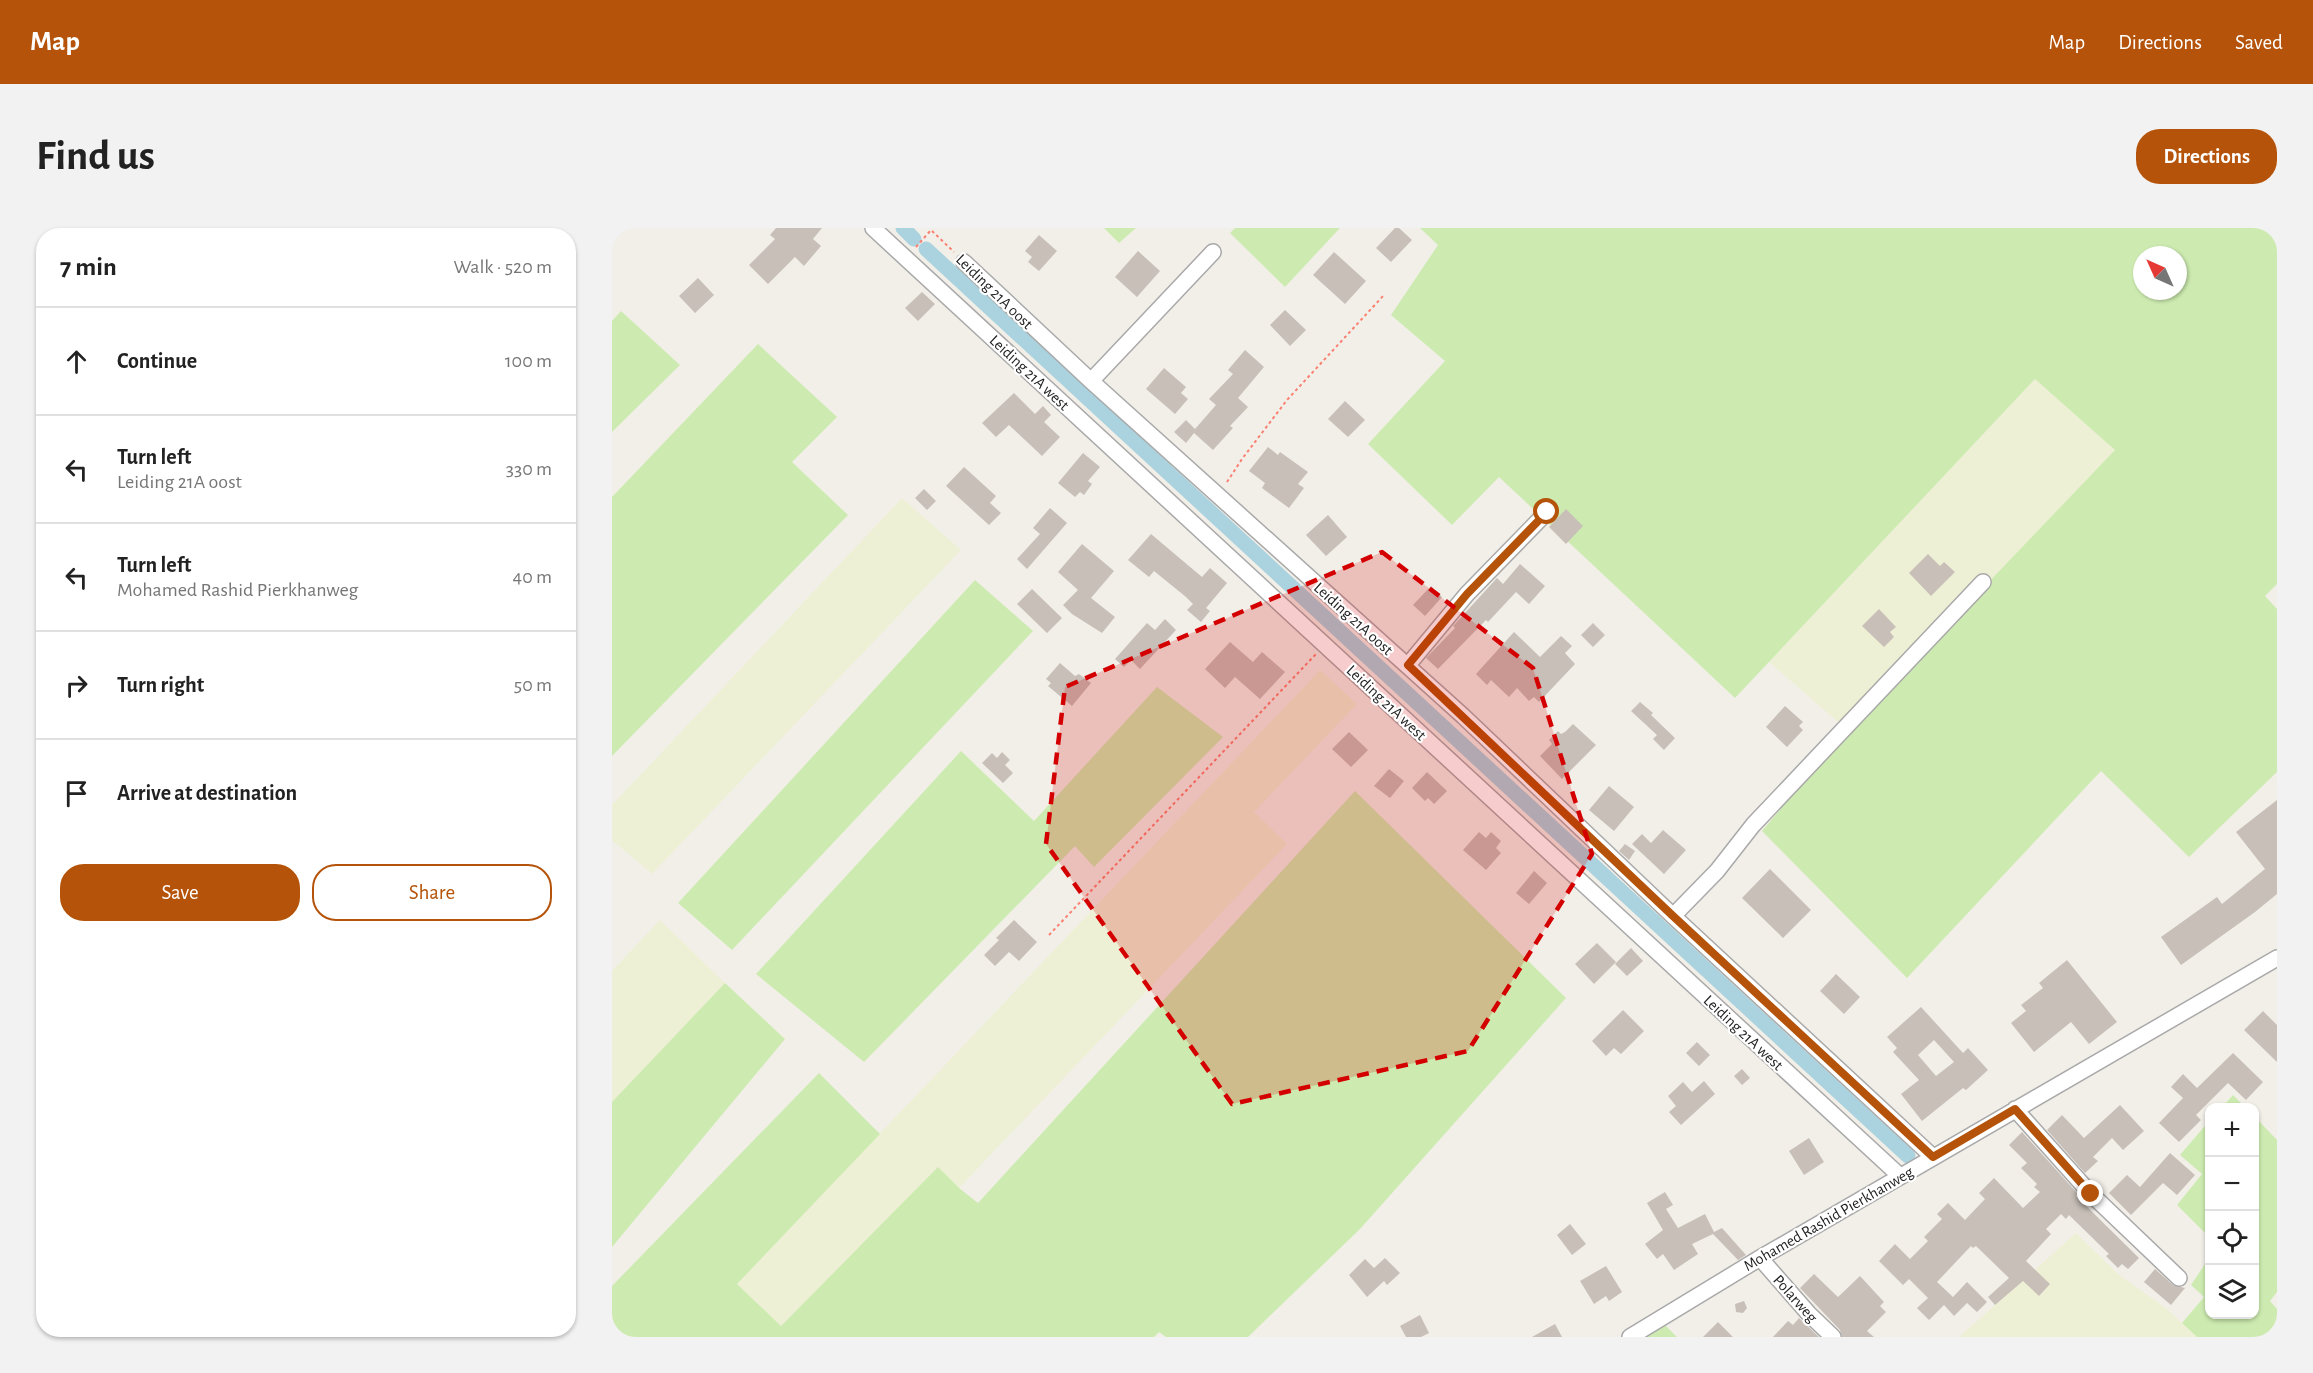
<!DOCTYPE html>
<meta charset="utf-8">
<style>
:root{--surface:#fff;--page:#f2f2f2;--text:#222;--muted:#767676;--line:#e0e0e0;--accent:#b45309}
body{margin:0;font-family:"Alegreya Sans",sans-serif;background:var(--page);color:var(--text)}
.controls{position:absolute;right:18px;bottom:18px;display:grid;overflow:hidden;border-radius:12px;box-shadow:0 2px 4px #0004}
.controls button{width:54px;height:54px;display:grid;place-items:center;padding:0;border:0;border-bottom:2px solid var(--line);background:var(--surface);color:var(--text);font:30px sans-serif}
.compass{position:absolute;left:1521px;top:18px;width:54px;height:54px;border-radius:50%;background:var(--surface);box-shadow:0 2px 4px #0004;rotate:315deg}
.stop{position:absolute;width:18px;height:18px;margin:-14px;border:4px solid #b45309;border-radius:50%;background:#fff}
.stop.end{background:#b45309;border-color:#fff;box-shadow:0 2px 6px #0008}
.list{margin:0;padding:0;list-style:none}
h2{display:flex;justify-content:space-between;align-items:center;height:78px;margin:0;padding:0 24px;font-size:26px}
h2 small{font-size:20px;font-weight:400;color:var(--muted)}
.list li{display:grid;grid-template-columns:39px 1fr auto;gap:18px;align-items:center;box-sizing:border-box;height:108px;padding:0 24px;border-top:2px solid var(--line)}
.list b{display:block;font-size:22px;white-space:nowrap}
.list p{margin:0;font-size:20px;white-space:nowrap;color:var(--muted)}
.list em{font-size:20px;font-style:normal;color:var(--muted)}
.actions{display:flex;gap:12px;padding:18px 24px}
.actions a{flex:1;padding:14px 0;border:2px solid var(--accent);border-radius:24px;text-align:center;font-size:21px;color:var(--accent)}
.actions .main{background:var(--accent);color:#fff}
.icon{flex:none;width:33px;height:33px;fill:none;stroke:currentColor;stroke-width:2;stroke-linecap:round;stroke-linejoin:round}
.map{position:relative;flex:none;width:1665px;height:1109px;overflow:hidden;border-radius:24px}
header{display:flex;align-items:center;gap:36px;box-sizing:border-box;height:84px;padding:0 30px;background:var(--accent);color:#fff}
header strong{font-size:28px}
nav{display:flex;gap:33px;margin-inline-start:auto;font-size:21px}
.intro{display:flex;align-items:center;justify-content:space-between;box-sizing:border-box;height:144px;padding:0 36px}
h1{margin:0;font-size:42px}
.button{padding:15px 27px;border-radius:24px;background:var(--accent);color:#fff;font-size:21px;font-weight:700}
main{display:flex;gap:36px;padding:0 36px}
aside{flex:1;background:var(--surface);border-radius:24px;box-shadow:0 2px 4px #0004}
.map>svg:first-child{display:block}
.farmland{fill:#eef0d5}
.grass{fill:#cdebb0;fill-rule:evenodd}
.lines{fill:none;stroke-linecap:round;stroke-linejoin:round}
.canal{stroke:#aad3df;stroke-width:15}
.building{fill:#c7bfb8;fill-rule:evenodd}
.minor-casing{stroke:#a9a9a9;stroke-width:18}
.path{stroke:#fa8072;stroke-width:2;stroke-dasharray:3 3;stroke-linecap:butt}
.minor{stroke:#fff;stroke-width:15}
.route{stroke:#b45309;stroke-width:8}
.marked{fill:#d40000;fill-opacity:0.2;stroke:#d40000;stroke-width:4.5;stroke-dasharray:12 8;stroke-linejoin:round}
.labels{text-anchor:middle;stroke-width:4.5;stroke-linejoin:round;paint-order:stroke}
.street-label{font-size:16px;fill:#222;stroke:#fff}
</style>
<header>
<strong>Map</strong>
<nav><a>Map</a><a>Directions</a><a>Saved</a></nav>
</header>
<div class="intro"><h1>Find us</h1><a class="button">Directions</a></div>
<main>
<aside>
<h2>7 min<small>Walk · 520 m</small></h2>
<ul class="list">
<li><svg class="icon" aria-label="ahead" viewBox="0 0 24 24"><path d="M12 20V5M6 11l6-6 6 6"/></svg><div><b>Continue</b></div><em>100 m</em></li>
<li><svg class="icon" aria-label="left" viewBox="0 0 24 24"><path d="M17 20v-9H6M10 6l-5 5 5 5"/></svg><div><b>Turn left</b><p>Leiding 21A oost</p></div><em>330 m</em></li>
<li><svg class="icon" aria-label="left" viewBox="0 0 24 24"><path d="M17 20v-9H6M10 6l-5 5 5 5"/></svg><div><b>Turn left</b><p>Mohamed Rashid Pierkhanweg</p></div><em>40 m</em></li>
<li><svg class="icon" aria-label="right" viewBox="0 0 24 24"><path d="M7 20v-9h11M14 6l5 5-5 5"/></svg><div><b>Turn right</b></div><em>50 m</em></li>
<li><svg class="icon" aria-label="arrive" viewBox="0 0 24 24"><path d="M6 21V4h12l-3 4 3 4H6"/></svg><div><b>Arrive at destination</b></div></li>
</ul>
<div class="actions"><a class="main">Save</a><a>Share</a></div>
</aside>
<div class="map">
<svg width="1665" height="1109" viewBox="0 0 1665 1109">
<rect width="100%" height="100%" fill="#f2efe9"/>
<path class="farmland" d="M1423 151 1504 222 1235 502 1157 434Z
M290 270 349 322 40 646 0 612V577Z
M708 442 745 476 642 584 675 616 347 960 326 940 169 1098 125 1056Z
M48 692 113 755 0 874V743Z
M1464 1005 1506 1046 1555 1081 1585 1109H1347Z"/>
<path class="grass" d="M492 0H524L507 15Z
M623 0H728L673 59 618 5Z
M808 0H1665V356L1653 368 1665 381V544L1577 629 1489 543 1295 750 1150 603 1235 502 1503 222 1423 151 1123 470 887 249 840 297 756 216 833 133 779 87 826 17ZM1530 27H1566V63H1530Z
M9 83 68 137 0 204V93Z
M146 116 225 189 180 234 236 287 0 528V269Z
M363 352 421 403 120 722 66 675Z
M545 459 611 509 482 639 463 618 252 834 144 746 349 523 422 593Z
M743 563 954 770 748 1001 636 1109H554L547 1104 542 1109H0V1058L207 845 268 906 125 1056 169 1098 326 939 347 960 366 975Z
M113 755 173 811 0 1019V874Z
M1621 867 1633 879H1610Z
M1643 889 1665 912V1064L1658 1073 1665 1081V1109H1585L1570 1095 1592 1069 1579 1057 1597 1030 1598 1086H1642Z
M1597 893V1009L1565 977 1590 946 1568 927Z
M1053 1097 1065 1109H1034Z"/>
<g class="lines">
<path class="canal" d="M291 0 302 11
M314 21 1296 928"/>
</g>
<path class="building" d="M164 0H210L201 11 209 18 192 38 183 29 156 56 137 37 163 11 158 7Z
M783 0H787L800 12 779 34 764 20Z
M427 7 445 23 427 43 416 34 420 29 413 23Z
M526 23 548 43 525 69 503 49Z
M722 24 754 53 733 76 701 47Z
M86 50 102 67 83 85 67 68Z
M310 64 323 76 306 93 293 80Z
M673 82 694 102 678 118 658 97Z
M633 122 652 139 626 170 636 179 618 198 621 200 601 222 582 205 574 215 562 204 574 192 583 201 604 177 597 171 621 146 616 142Z
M552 140 574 159 569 165 576 171 563 186 534 161Z
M402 165 423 186 431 178 439 187 432 194 448 209 430 228 397 197 384 209 370 195Z
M733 173 753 192 736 209 716 191Z
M656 219 666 227 668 224 696 244 686 256 692 260 677 280 650 260 653 255 637 243Z
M471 225 488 239 476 253 480 256 472 267 468 264 463 269 446 255Z
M352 239 384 268 378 275 389 285 377 297 334 258Z
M312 261 324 273 315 282 303 270Z
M438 280 455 295 415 341 405 331 428 306 421 300Z
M954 281 971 298 954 316 937 299Z
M716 287 735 309 714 328 694 307Z
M539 306 590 349 598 340 615 355 594 380 598 383 589 394 575 382 581 376 574 369 542 343 537 349 516 332Z
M470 316 502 343 479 370 503 389 490 405 460 386 451 377 466 362 446 344Z
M1316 326 1328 338 1332 334 1343 344 1319 368 1297 345Z
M908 336 933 358 917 376 904 364 876 394 874 392 826 441 814 430 843 400 841 398 885 350 891 356Z
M819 358 830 369 813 388 801 377Z
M420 361 450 390 435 405 405 376Z
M1267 381 1284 399 1278 404 1282 409 1272 419 1250 398Z
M553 391 564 402 528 441 519 432 512 439 503 431 535 395 543 402Z
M981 395 993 407 981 419 969 407Z
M902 404 928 429 949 408 960 418 953 425 963 436 927 474 922 469 917 473 905 460 897 469 879 452 875 457 864 446Z
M618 414 641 434 650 424 673 444 648 471 623 449 613 460 593 441Z
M448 435 463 448 467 446 479 455 460 478 436 458 439 455 434 451Z
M1028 474 1041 485 1039 487 1063 510 1052 522 1041 511 1045 507 1019 483Z
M1173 478 1191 494 1187 498 1191 502 1175 519 1154 499Z
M961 496 984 517 950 551 928 528 940 516 937 512 946 503 949 506 953 504Z
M737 504 756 522 739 539 720 521Z
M390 524 398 532 393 537 401 545 391 555 370 535 380 525 385 530Z
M777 541 792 553 778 570 762 558Z
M815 544 835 563 822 576 816 570 813 573 800 560Z
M997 558 1022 579 1002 603 977 582Z
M1665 572V666L1643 684 1569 737 1549 709 1605 669 1610 676 1653 641 1624 604Z
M1051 602 1074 622 1052 646 1020 616 1030 606 1039 615Z
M867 604 874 610 879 604 889 613 884 620 889 625 874 642 851 622Z
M1013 616 1023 623 1017 632 1007 623Z
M1158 641 1199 682 1171 710 1130 670Z
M922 643 935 655 917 676 904 665Z
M402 692 425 714 407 733 397 724 383 738 372 727 387 712 384 710Z
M985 715 1004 734 982 756 963 736Z
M1019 720 1031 733 1015 748 1003 736Z
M1455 732 1505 794 1477 816 1459 794 1422 824 1399 795 1414 783 1409 777 1431 760 1427 755Z
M1224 746 1248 769 1232 786 1208 763Z
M1309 779 1351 825 1356 820 1376 842 1354 862 1351 860 1310 893 1289 866 1307 852 1281 824 1285 820 1275 809ZM1322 812 1342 834 1324 848 1306 827Z
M1011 782 1032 803 1009 826 1002 820 994 828 980 813Z
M1651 783 1665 797V834L1632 802Z
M1085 814 1098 827 1087 838 1074 825Z
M1621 825 1651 854 1634 872 1616 855 1584 887 1589 892 1567 914 1547 895 1571 870 1559 859 1571 846 1585 860Z
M1130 841 1138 850 1130 857 1122 848Z
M1092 853 1103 866 1069 897 1057 884 1064 878 1056 868 1071 854 1080 864Z
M1508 877 1532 903 1511 922 1500 910 1481 929 1486 933 1473 945 1435 902 1450 887 1472 910Z
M1410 904 1466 966 1464 968 1527 1030 1516 1041 1510 1036 1506 1040 1494 1028 1497 1026 1457 987 1454 991 1449 986 1434 1001 1439 1006 1414 1033 1438 1056 1427 1068 1411 1053 1383 1077 1376 1069 1397 1050 1364 1018 1361 1020 1359 1018 1325 1054 1341 1069 1355 1054 1375 1074 1365 1084 1355 1075 1342 1088 1332 1077 1317 1092 1305 1080 1316 1070 1297 1051 1291 1057 1267 1033 1283 1016 1298 1031 1316 1013 1312 1009 1330 991 1325 986 1336 975 1353 992 1373 971 1367 965 1382 950 1411 980 1428 964 1422 959 1425 956 1409 940 1415 935 1397 917Z
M1197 910 1212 934 1192 947 1177 923Z
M1558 925 1583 947 1565 967 1551 955 1519 987 1497 965 1515 947 1528 959Z
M1053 964 1061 977 1054 981 1066 1000 1093 986 1102 1004 1110 1000 1134 1027 1126 1032 1101 1006 1080 1016 1086 1026 1062 1042 1051 1026 1045 1031 1033 1016 1051 1002 1035 975Z
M958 996 974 1016 960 1027 945 1007Z
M773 1030 788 1045 775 1057 772 1053 755 1069 737 1047 753 1031 762 1040Z
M994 1038 1010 1064 997 1073 994 1068 982 1076 968 1053Z
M1543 1041 1561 1057 1573 1060 1559 1077 1532 1054Z
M1202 1046 1226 1069 1248 1048 1272 1074 1268 1078 1274 1084 1255 1103 1262 1109H1230L1228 1102 1188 1060Z
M1132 1073 1135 1080 1131 1085 1124 1084 1123 1076Z
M808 1087 817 1105 809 1109H794L788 1098Z
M1187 1090 1207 1109H1161L1176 1093 1181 1097Z
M1106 1094 1121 1109H1091Z
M943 1096 950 1109H920Z"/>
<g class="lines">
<defs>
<path id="minor" d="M261 0 1288 948
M352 34 479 153 851 488 1061 688 1321 929
M479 153 601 24
M796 437 855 366 935 284
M1061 688 1105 643 1141 597 1371 354
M1403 881 1479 966 1567 1050
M1148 1030 1197 1086 1221 1109
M1018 1109 1148 1030 1665 730"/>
</defs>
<use href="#minor" class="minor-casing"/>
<path class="path" d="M304 19 319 2 342 24
M615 254 630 231 675 172 772 67
M437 707 704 426"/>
<use href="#minor" class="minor"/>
</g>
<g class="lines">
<path class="route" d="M935 284 855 366 796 437 1061 688 1321 929 1403 881 1479 966"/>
</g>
<path class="marked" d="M770 324 921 440 980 626 856 823 620 876 434 616 453 459Z"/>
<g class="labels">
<g class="street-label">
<text transform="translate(383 63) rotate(44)" y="6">Leiding 21A oost</text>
<text transform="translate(418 144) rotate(43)" y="6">Leiding 21A west</text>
<text transform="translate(742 390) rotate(42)" y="6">Leiding 21A oost</text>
<text transform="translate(775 474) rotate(43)" y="6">Leiding 21A west</text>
<text transform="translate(1132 804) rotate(43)" y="6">Leiding 21A west</text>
<text transform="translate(1216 990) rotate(-30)" y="6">Mohamed Rashid Pierkhanweg</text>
<text transform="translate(1184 1070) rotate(48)" y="6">Polarweg</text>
</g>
</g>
</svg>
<div class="controls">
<button>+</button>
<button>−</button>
<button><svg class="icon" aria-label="locate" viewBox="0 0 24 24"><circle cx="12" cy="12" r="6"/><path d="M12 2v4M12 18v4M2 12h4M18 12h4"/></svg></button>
<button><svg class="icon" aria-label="layers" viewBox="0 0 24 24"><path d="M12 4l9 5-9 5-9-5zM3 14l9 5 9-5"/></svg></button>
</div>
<svg class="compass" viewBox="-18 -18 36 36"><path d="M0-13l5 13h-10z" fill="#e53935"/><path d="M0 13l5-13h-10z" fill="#767676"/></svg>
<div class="stop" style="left:935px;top:284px"></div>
<div class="stop end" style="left:1479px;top:966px"></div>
</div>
</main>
